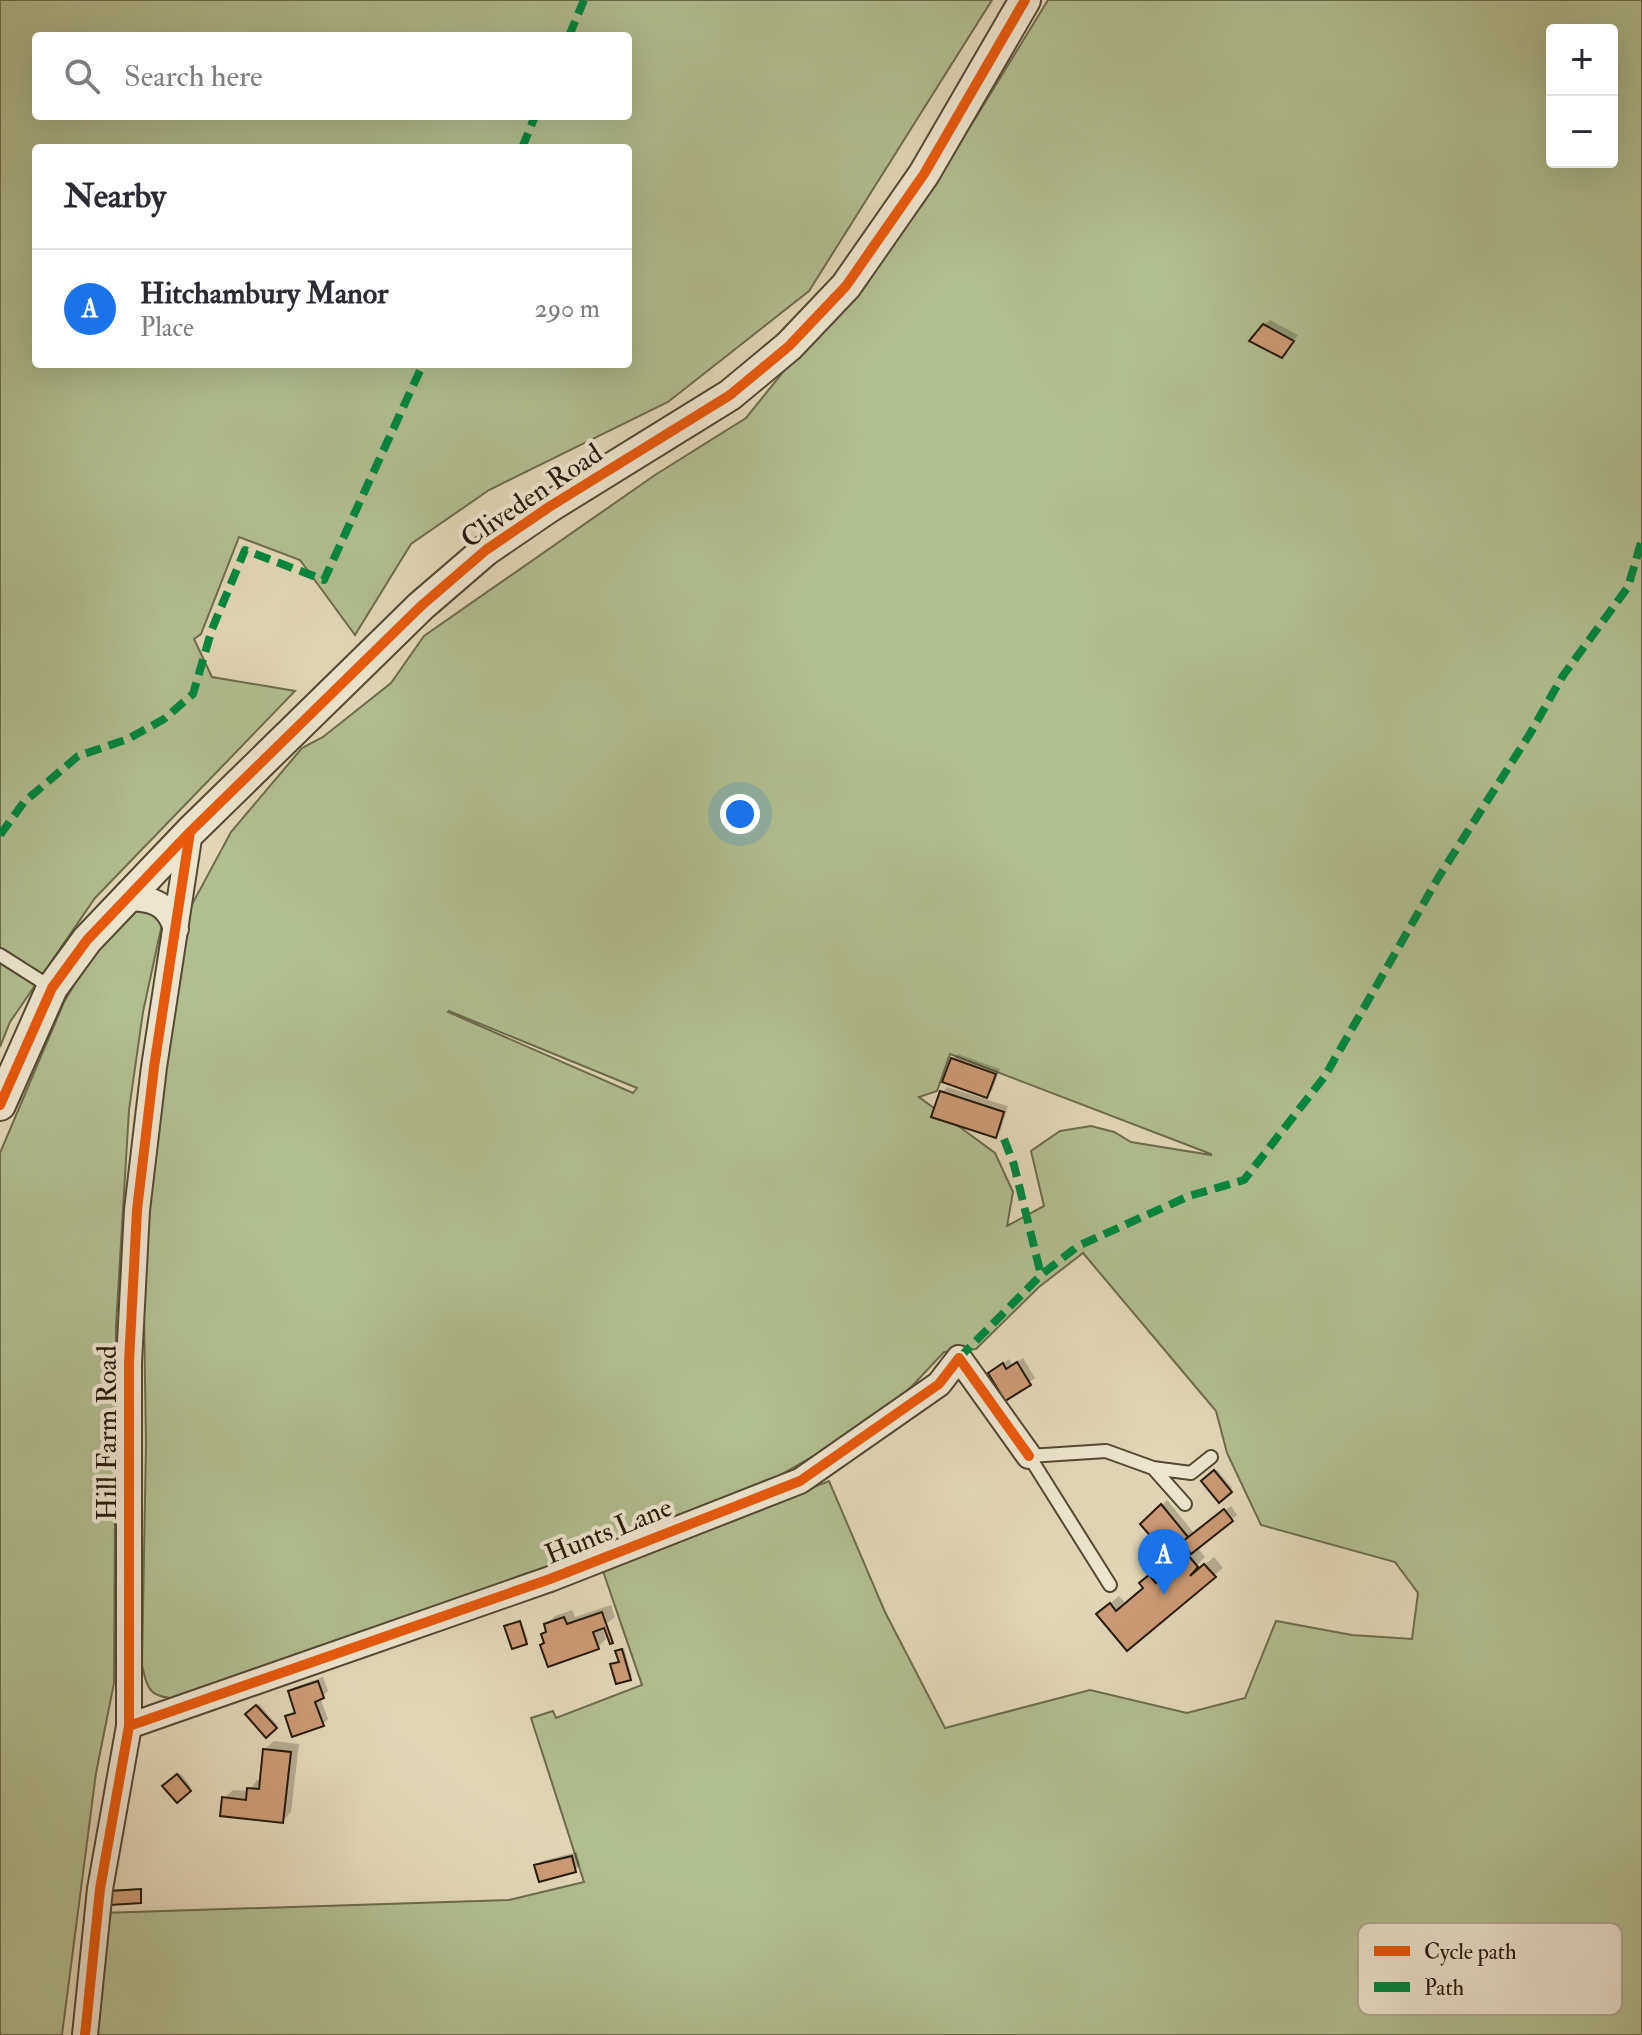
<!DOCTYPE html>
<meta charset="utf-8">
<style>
:root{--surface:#fff;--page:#f7f7f7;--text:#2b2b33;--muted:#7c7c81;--line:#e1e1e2;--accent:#1a73e8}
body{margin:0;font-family:"IM FELL Double Pica",serif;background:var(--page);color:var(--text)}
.controls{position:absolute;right:24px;top:24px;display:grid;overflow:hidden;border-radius:8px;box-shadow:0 8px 32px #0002}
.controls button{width:72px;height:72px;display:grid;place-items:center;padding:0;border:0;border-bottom:2px solid var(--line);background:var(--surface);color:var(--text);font:40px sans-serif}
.you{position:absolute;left:740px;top:814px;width:28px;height:28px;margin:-20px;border:6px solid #fff;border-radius:50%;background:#1a73e8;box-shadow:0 0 0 12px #1a73e833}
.badge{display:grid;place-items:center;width:52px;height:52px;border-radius:50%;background:var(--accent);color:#fff;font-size:26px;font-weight:700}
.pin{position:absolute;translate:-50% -66px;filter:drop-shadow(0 2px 4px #0008)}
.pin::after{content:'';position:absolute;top:42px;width:28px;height:24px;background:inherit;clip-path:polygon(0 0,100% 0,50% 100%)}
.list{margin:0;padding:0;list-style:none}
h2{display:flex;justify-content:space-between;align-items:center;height:104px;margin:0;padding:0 32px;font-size:34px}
h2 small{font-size:26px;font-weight:400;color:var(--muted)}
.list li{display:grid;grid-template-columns:52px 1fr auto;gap:24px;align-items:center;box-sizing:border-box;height:120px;padding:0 32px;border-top:2px solid var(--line)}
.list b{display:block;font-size:30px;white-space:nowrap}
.list p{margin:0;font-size:26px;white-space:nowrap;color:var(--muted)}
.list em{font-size:26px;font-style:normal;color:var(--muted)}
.icon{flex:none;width:44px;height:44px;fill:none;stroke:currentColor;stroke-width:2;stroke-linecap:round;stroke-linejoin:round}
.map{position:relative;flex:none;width:1642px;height:2035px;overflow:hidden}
.search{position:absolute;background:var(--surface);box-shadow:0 8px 32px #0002;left:32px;top:32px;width:600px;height:88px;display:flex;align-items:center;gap:20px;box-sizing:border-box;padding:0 28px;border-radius:8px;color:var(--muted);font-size:30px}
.panel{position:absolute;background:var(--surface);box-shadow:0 8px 32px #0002;left:32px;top:144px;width:600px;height:224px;border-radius:8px}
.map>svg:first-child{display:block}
.green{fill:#b1be8e;stroke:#6c6c4b;stroke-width:2;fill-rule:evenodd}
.shadow{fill:#0003}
.building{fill:#cc9a74;stroke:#261a08;stroke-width:2}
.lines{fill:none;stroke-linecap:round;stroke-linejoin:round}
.service-casing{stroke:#554933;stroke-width:16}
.minor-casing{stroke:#554933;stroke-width:28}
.tertiary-casing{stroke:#554933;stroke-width:34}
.service{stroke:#ece5cf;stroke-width:12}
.minor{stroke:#ece5cf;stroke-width:24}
.tertiary{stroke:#ece5cf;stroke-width:30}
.quiet{stroke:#00873e;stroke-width:8;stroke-dasharray:16 8;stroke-linecap:butt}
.cycleway-casing{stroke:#ece5cf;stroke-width:15}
.cycleway{stroke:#e8590c;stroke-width:10}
.labels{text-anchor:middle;stroke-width:8;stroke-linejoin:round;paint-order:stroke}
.street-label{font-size:28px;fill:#261a08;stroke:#ece5cf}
.key{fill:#ece5cf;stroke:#b1a893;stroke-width:2}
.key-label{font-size:22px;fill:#261a08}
</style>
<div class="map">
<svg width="1642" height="2035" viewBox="0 0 1642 2035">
<rect width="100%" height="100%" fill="#e1d7b5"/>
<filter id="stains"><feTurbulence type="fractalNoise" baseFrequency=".0025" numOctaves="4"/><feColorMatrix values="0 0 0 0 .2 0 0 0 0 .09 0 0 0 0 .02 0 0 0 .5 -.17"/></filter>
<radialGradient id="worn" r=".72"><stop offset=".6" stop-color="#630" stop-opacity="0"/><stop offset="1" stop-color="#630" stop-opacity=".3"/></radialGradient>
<path class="green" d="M0 0H992L809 291 668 402 489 490 411 544 355 635 300 560 239 537 201 634 194 639 212 677 295 691 95 898 10 1022 0 1047ZM36 36H628V116H36ZM36 148H628V364H36Z
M1048 0H1642V2035H98L102 1913 509 1900 584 1882 531 1718 553 1711 556 1718 642 1685 603 1571 829 1481 885 1612 945 1728 1090 1690 1187 1713 1245 1698 1276 1621 1352 1635 1412 1639 1418 1593 1395 1562 1261 1525 1227 1453 1216 1411 1083 1253 1039 1287 976 1349 944 1352 884 1416 731 1503 180 1699C151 1697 148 1693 142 1665L146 1443 143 1252 158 1103 189 910 231 832 302 748 323 737 391 683 424 636 655 475 746 418 938 179ZM1552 30H1612V162H1552ZM448 1012 449 1011 637 1088 633 1093ZM950 1054 1211 1154V1155L1131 1142 1114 1132 1091 1126 1060 1131 1031 1151 1044 1206 1007 1226 1013 1192 995 1153 919 1097 937 1091Z
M127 910 147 911 158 914 162 924 143 1012 129 1110 116 1326 114 1683 96 1773 62 2035H0V1153L64 1002 84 968Z"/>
<path class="shadow" d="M1270 320 1298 335 1287 351 1264 325Z
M958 1054 1000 1069 992 1091 984 1099 1008 1106 1001 1130 995 1135 942 1092 947 1087 982 1098 984 1095 953 1059Z
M1023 1358 1035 1378 1006 1398 990 1373 1009 1359 1012 1365Z
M1217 1470 1232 1488 1219 1500 1204 1481Z
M1167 1500 1194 1533 1231 1506 1237 1515 1197 1547 1205 1557 1191 1572 1193 1574 1214 1557 1223 1568 1127 1648 1107 1606 1119 1596 1126 1604 1146 1587 1142 1583 1158 1568 1165 1576 1174 1569 1170 1554 1143 1524Z
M611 1605 615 1617 602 1627 606 1639 598 1647 546 1642 543 1634 548 1629 546 1624 555 1616 572 1610 575 1617Z
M521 1621 528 1640 526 1643 509 1625Z
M624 1648 632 1676 630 1678 615 1663 620 1662 618 1651Z
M323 1677 328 1691 320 1698 328 1719 323 1724 287 1717 296 1710 290 1692 295 1687Z
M259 1704 277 1725 266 1735 248 1714Z
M274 1741 299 1744 291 1812 283 1821 224 1798 233 1790 249 1791 257 1780 261 1781 265 1749Z
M180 1773 191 1787 177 1800 165 1786Z
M577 1852 580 1865 575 1871 537 1866 542 1861Z
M142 1888 140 1901 111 1892 113 1890Z"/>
<path class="building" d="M1263 324 1294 341 1282 358 1249 341Z
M951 1058 996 1074 987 1098 942 1082Z
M940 1091 1004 1112 996 1138 931 1117Z
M1017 1362 1031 1385 1005 1401 988 1373 1003 1363 1006 1369Z
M1214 1470 1232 1492 1219 1503 1201 1481Z
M1161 1504 1188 1537 1167 1555 1140 1524Z
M1224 1509 1233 1521 1191 1554 1182 1542Z
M1179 1544 1198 1567 1190 1576 1204 1564 1216 1577 1127 1651 1096 1614 1110 1603 1116 1611 1143 1588 1139 1583 1149 1575 1156 1583 1172 1570 1162 1558Z
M602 1612 613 1643 610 1644 604 1628 593 1632 599 1649 548 1667 540 1645 544 1643 541 1634 546 1632 544 1624 564 1617 567 1624Z
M520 1621 527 1644 512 1649 504 1626Z
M622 1649 631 1680 616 1684 610 1664 619 1662 615 1651Z
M318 1681 324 1698 315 1702 324 1726 292 1737 285 1716 295 1713 288 1691Z
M256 1705 277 1728 266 1738 245 1714Z
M263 1749 291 1752 283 1823 220 1816 222 1797 246 1800 247 1788 259 1789Z
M177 1774 191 1791 177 1803 162 1786Z
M572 1856 576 1872 539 1882 534 1865Z
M141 1889V1903L110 1905 109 1891Z"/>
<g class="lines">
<defs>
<path id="service" d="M0 955 52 988
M1153 1468 1185 1504
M1110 1585 1029 1456 1106 1451 1153 1468 1191 1473 1211 1457"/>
<path id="minor" d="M124 898C151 898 168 902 176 929
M129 1726 550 1579 800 1481 939 1384 959 1358 1029 1456
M85 2035 100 1889 129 1726V1362L137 1210 154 1067 190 832"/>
<path id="tertiary" d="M0 1105 52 988 87 940 190 832 421 606 486 550 549 507 730 395 789 346 846 286 924 174 1025 0"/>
</defs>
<use href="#service" class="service-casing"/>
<use href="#minor" class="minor-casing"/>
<use href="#tertiary" class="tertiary-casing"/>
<use href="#service" class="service"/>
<use href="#minor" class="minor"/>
<use href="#tertiary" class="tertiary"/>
<path class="quiet" d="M569 36 584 0
M522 148 535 116
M0 835 24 802 78 756 128 739 164 719 193 694 212 629 245 550 324 580 423 364
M1004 1139 1014 1165 1041 1275
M959 1358 1041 1275 1078 1246 1189 1196 1244 1180 1325 1076 1438 878 1531 732 1562 677 1628 587 1642 539"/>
<defs>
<path id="cycleway" d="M0 1105 52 988 87 940 190 832 421 606 486 550 549 507 730 395 789 346 846 286 924 174 1025 0
M129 1726 550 1579 800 1481 939 1384 959 1358 1029 1456
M85 2035 100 1889 129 1726V1362L137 1210 154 1067 190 832"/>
</defs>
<use href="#cycleway" class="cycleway-casing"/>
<use href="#cycleway" class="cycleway"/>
</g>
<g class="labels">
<g class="street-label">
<text transform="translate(531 495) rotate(-34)" y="10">Cliveden Road</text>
<text transform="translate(106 1433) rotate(-90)" y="10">Hill Farm Road</text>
<text transform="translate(608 1530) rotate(-22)" y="10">Hunts Lane</text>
</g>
</g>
<rect x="1358" y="1923" width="264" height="92" rx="12" class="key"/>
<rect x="1374" y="1946" width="36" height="10" fill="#e8590c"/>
<rect x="1374" y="1982" width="36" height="10" fill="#00873e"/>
<g class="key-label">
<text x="1424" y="1959">Cycle path</text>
<text x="1424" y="1995">Path</text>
</g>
<rect width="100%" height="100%" filter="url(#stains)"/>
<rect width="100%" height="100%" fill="url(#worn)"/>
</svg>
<div class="controls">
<button>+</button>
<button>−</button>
</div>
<div class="you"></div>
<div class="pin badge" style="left:1164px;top:1595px">A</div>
<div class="search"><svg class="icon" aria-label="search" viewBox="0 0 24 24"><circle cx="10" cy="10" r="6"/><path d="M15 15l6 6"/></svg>Search here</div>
<section class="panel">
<h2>Nearby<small></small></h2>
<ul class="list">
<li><span class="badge">A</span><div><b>Hitchambury Manor</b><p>Place</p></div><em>290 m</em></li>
</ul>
</section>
</div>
